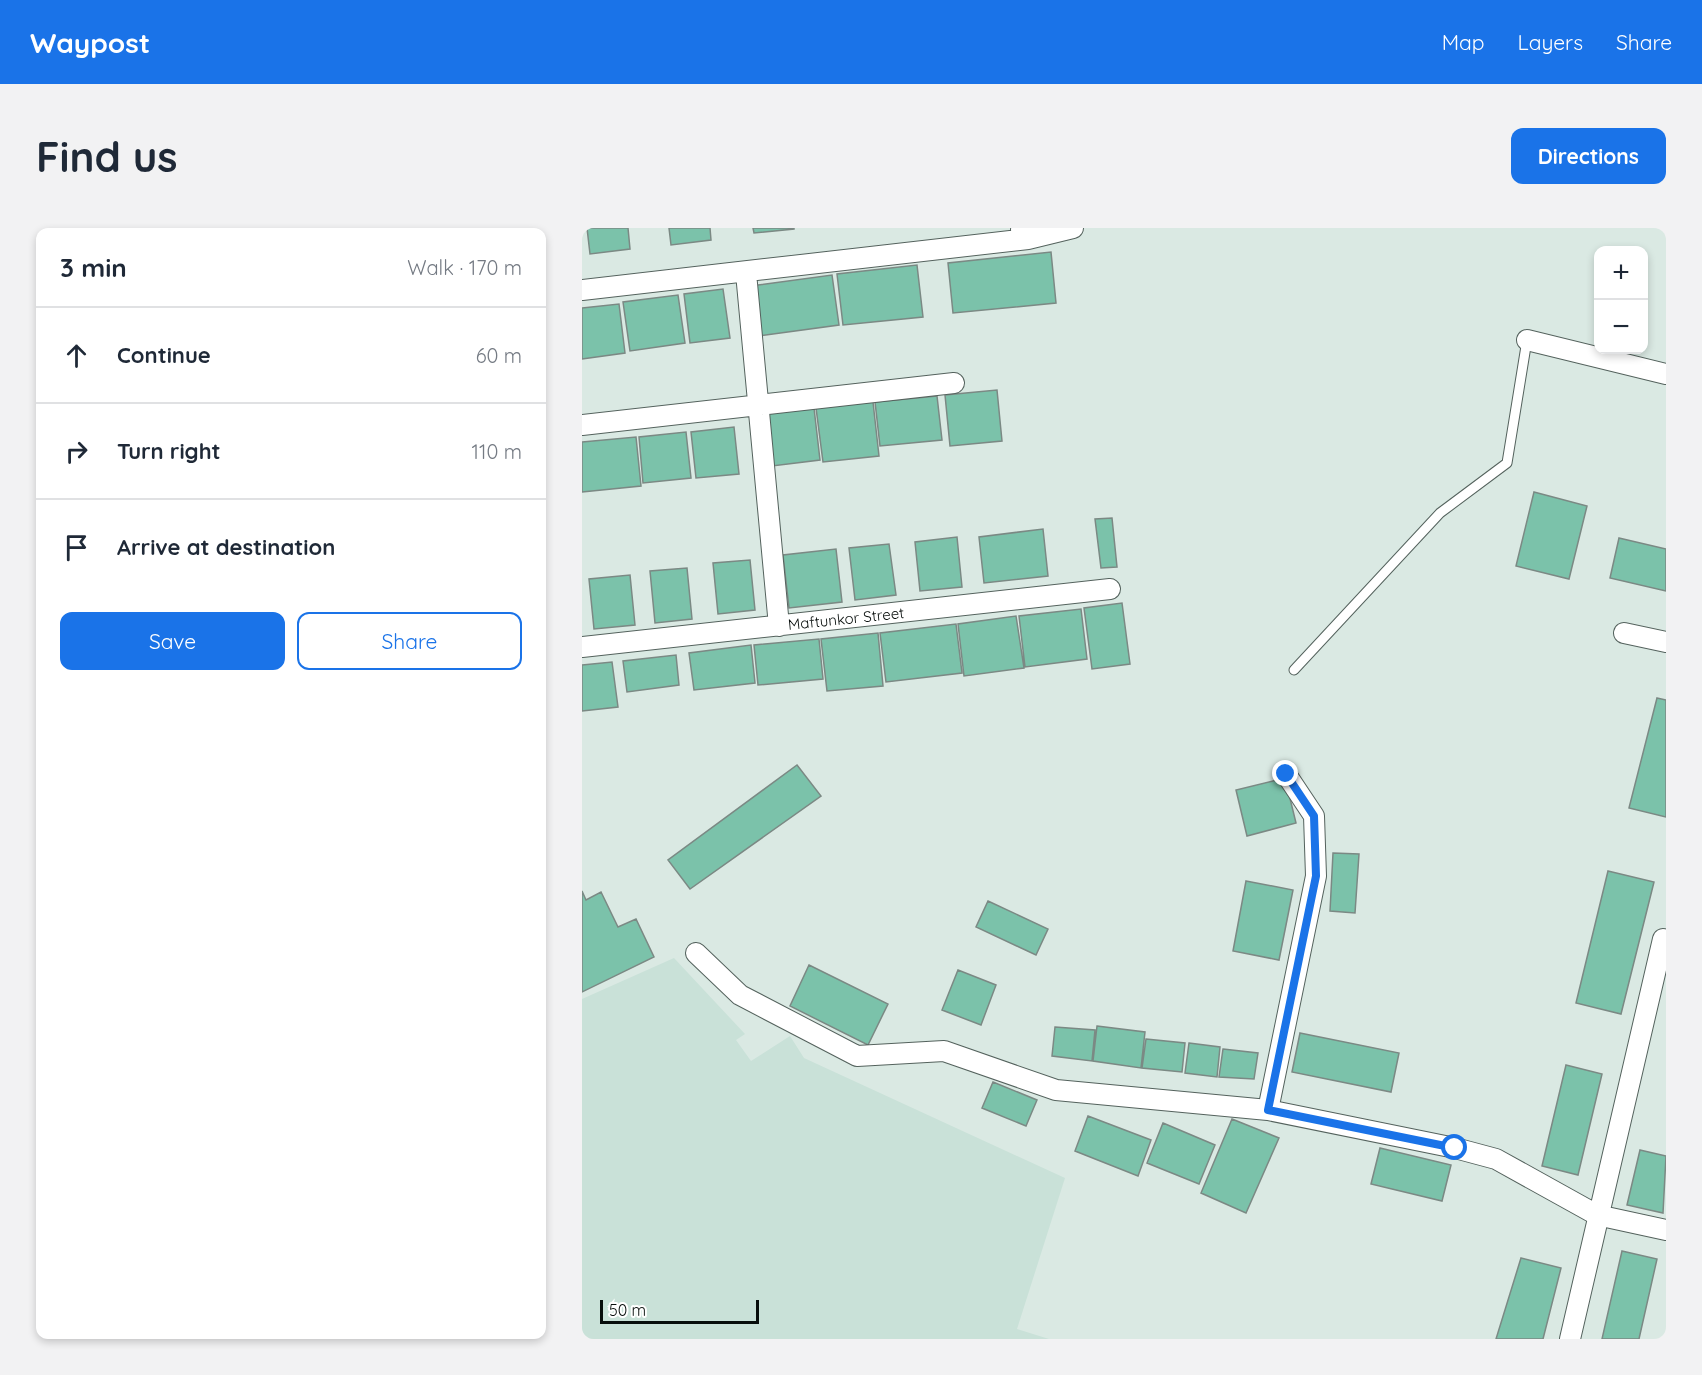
<!DOCTYPE html>
<meta charset="utf-8">
<style>
:root{--surface:#fff;--page:#f2f2f3;--text:#1f2937;--muted:#747a83;--line:#e0e1e3;--accent:#1a73e8}
body{margin:0;font-family:Quicksand,sans-serif;background:var(--page);color:var(--text)}
.controls{position:absolute;right:18px;top:18px;display:grid;overflow:hidden;border-radius:12px;box-shadow:0 3px 9px #0003}
.controls button{width:54px;height:54px;display:grid;place-items:center;padding:0;border:0;border-bottom:2px solid var(--line);background:var(--surface);color:var(--text);font:30px sans-serif}
.scale{position:absolute;left:18px;bottom:15px;width:159px;box-sizing:border-box;padding-left:6px;border:3px solid #080e0c;border-top:0;font-size:16px;line-height:21px;white-space:nowrap;color:#080e0c;-webkit-text-stroke:4px #fff;paint-order:stroke}
.stop{position:absolute;width:18px;height:18px;margin:-14px;border:4px solid #1a73e8;border-radius:50%;background:#fff}
.stop.end{background:#1a73e8;border-color:#fff;box-shadow:0 2px 6px #0008}
.list{margin:0;padding:0;list-style:none}
h2{display:flex;justify-content:space-between;align-items:center;height:78px;margin:0;padding:0 24px;font-size:26px}
h2 small{font-size:20px;font-weight:400;color:var(--muted)}
.list li{display:grid;grid-template-columns:39px 1fr auto;gap:18px;align-items:center;box-sizing:border-box;height:96px;padding:0 24px;border-top:2px solid var(--line)}
.list b{display:block;font-size:22px;white-space:nowrap}
.list em{font-size:20px;font-style:normal;color:var(--muted)}
.actions{display:flex;gap:12px;padding:18px 24px}
.actions a{flex:1;padding:14px 0;border:2px solid var(--accent);border-radius:12px;text-align:center;font-size:21px;color:var(--accent)}
.actions .main{background:var(--accent);color:#fff}
.icon{flex:none;width:33px;height:33px;fill:none;stroke:currentColor;stroke-width:2;stroke-linecap:round;stroke-linejoin:round}
.map{position:relative;flex:none;width:1084px;height:1111px;overflow:hidden;border-radius:12px}
header{display:flex;align-items:center;gap:36px;box-sizing:border-box;height:84px;padding:0 30px;background:var(--accent);color:#fff}
header strong{font-size:28px}
nav{display:flex;gap:33px;margin-inline-start:auto;font-size:21px}
.intro{display:flex;align-items:center;justify-content:space-between;box-sizing:border-box;height:144px;padding:0 36px}
h1{margin:0;font-size:42px}
.button{padding:15px 27px;border-radius:12px;background:var(--accent);color:#fff;font-size:21px;font-weight:700}
main{display:flex;gap:36px;padding:0 36px}
aside{flex:1;background:var(--surface);border-radius:12px;box-shadow:0 3px 9px #0003}
.map>svg:first-child{display:block}
.built{fill:#c9e1d8}
.building{fill:#7bc2aa;stroke:#7b8984;stroke-width:1.5}
.lines{fill:none;stroke-linecap:round;stroke-linejoin:round}
.service-casing{stroke:#54625d;stroke-width:11}
.minor-casing{stroke:#54625d;stroke-width:22}
.service{stroke:#fff;stroke-width:9}
.minor{stroke:#fff;stroke-width:20}
.route{stroke:#1a73e8;stroke-width:8}
.labels{text-anchor:middle;stroke-width:4.5;stroke-linejoin:round;paint-order:stroke}
.street-label{font-size:15px;fill:#080e0c;stroke:#fff}
</style>
<header>
<strong>Waypost</strong>
<nav><a>Map</a><a>Layers</a><a>Share</a></nav>
</header>
<div class="intro"><h1>Find us</h1><a class="button">Directions</a></div>
<main>
<aside>
<h2>3 min<small>Walk · 170 m</small></h2>
<ul class="list">
<li><svg class="icon" aria-label="ahead" viewBox="0 0 24 24"><path d="M12 20V5M6 11l6-6 6 6"/></svg><div><b>Continue</b></div><em>60 m</em></li>
<li><svg class="icon" aria-label="right" viewBox="0 0 24 24"><path d="M7 20v-9h11M14 6l5 5-5 5"/></svg><div><b>Turn right</b></div><em>110 m</em></li>
<li><svg class="icon" aria-label="arrive" viewBox="0 0 24 24"><path d="M6 21V4h12l-3 4 3 4H6"/></svg><div><b>Arrive at destination</b></div></li>
</ul>
<div class="actions"><a class="main">Save</a><a>Share</a></div>
</aside>
<div class="map">
<svg width="1084" height="1111" viewBox="0 0 1084 1111">
<rect width="100%" height="100%" fill="#dae9e3"/>
<path class="built" d="M92 730 163 806 154 812 169 833 208 808 222 830 483 950 435 1101 467 1111H0V771Z"/>
<path class="building" d="M5 0H46L48 21 8 26Z
M87 0H128L129 12 89 17Z
M171 0H212V1L172 5Z
M469 24 474 75 371 85 366 35Z
M335 37 341 89 261 97 255 46Z
M250 47 257 97 176 108 169 58Z
M141 61 148 110 108 115 102 66Z
M96 67 103 115 48 123 41 74Z
M37 76 43 125 0 131V80Z
M415 162 420 213 368 218 363 167Z
M355 168 360 212 298 218 293 174Z
M291 174 297 228 241 234 234 180Z
M232 180 238 232 190 238 183 186Z
M152 199 157 246 114 250 109 204Z
M104 204 109 250 61 255 57 209Z
M54 209 59 258 0 264V214Z
M952 264 1005 278 987 351 934 338Z
M530 290 535 339 519 340 513 291Z
M461 301 466 348 402 355 397 309Z
M375 309 380 359 338 363 333 314Z
M1037 310 1084 321V363L1028 350Z
M307 316 314 367 273 372 267 320Z
M254 321 260 374 207 380 201 327Z
M168 332 173 382 136 386 131 335Z
M105 340 110 391 73 395 68 343Z
M48 347 53 397 12 401 7 351Z
M540 375 548 436 510 441 502 380Z
M499 381 505 431 443 439 437 388Z
M434 388 442 440 382 448 376 396Z
M374 396 380 445 304 454 298 405Z
M296 405 301 458 245 463 239 411Z
M237 411 241 451 176 457 172 417Z
M169 417 173 455 112 462 107 425Z
M94 427 97 457 45 464 41 433Z
M30 434 36 479 0 483V437Z
M1075 470 1084 472V589L1047 580Z
M215 537 239 568 108 661 86 632Z
M703 550 714 595 665 608 654 562Z
M751 625 777 626 773 685 748 683Z
M1026 643 1072 654 1039 786 994 775Z
M664 653 711 662 697 732 651 723Z
M0 663 4 672 19 664 36 699 54 691 72 729 0 764Z
M406 673 466 701 454 727 394 699Z
M227 737 306 776 286 817 208 778Z
M376 742 414 757 399 797 360 782Z
M515 798 563 804 559 840 511 833Z
M473 799 513 802 510 833 470 828Z
M718 805 817 825 809 864 710 844Z
M564 811 603 815 600 844 560 840Z
M607 815 638 819 635 849 603 845Z
M641 821 676 825 672 851 637 849Z
M984 837 1020 846 996 947 960 938Z
M411 854 455 872 444 898 400 880Z
M506 888 569 912 556 948 493 923Z
M650 891 697 910 664 985 619 965Z
M581 895 633 917 617 956 565 935Z
M798 920 869 937 860 973 789 956Z
M1058 922 1084 928 1081 985 1045 977Z
M1040 1023 1075 1031 1057 1111H1020Z
M939 1030 979 1040 961 1111H914Z"/>
<g class="lines">
<defs>
<path id="service" d="M712 442 858 285 925 235 945 112"/>
<path id="minor" d="M439 2 446 11 491 0
M164 45 197 398
M0 62 446 11
M945 112 1084 146
M0 197 372 155
M1042 405 1084 414
M0 419 528 361
M114 725 158 767 275 828 362 823 474 862 686 882 873 920 914 931 1015 987 1084 1002
M686 882 734 648 732 588 704 546
M988 1111 1081 711"/>
</defs>
<use href="#service" class="service-casing"/>
<use href="#minor" class="minor-casing"/>
<use href="#service" class="service"/>
<use href="#minor" class="minor"/>
</g>
<g class="lines">
<path class="route" d="M704 546 732 588 734 648 686 882 873 920"/>
</g>
<g class="labels">
<g class="street-label">
<text transform="translate(264 391) rotate(-6)" y="5">Maftunkor Street</text>
</g>
</g>
</svg>
<div class="controls">
<button>+</button>
<button>−</button>
</div>
<div class="scale">50 m</div>
<div class="stop" style="left:873px;top:920px"></div>
<div class="stop end" style="left:704px;top:546px"></div>
</div>
</main>
